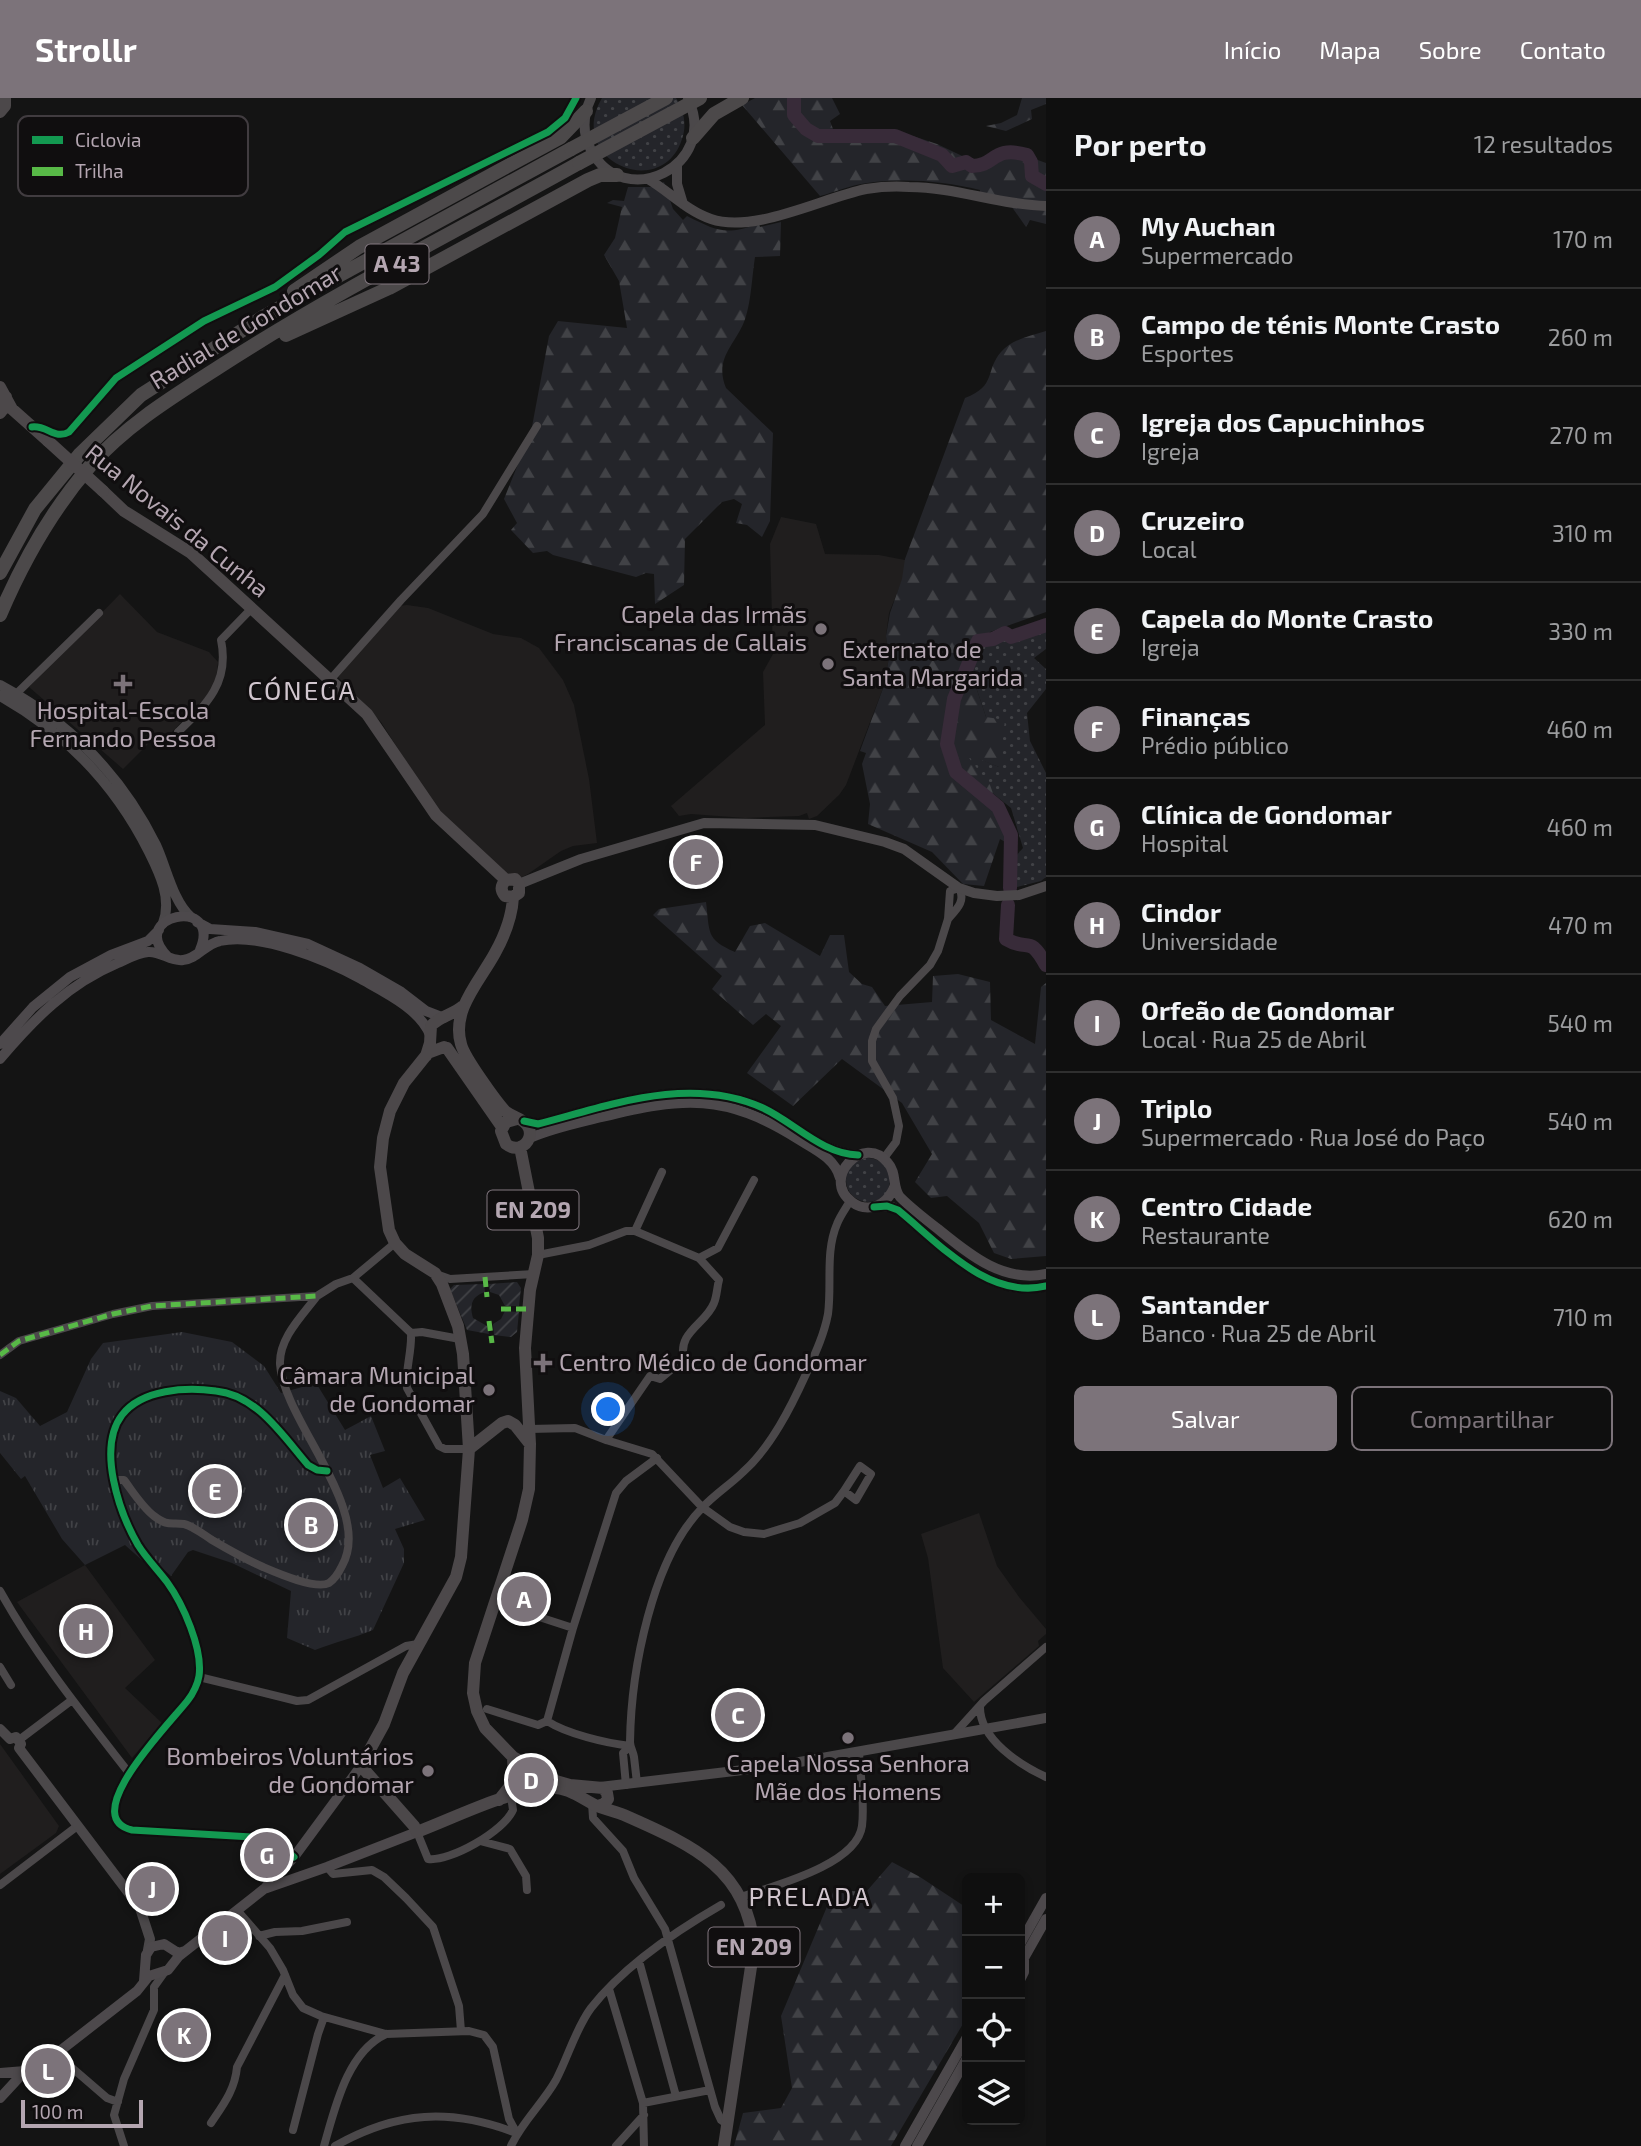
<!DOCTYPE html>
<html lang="pt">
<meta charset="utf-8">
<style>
:root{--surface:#0f0f0f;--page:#1d1d1d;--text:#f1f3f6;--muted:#9b9c9e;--line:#2f2f2f;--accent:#7c737a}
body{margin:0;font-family:"Exo 2",sans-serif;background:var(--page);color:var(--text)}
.controls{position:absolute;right:21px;bottom:21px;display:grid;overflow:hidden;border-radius:10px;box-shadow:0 4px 10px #0003}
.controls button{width:63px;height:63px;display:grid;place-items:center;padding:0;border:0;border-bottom:2px solid var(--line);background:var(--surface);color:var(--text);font:35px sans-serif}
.scale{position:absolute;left:21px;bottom:18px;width:122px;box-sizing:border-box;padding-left:7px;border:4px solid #b4a6b1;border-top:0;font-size:19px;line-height:24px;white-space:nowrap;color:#b4a6b1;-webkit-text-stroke:5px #100e0f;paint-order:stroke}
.you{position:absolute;left:609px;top:1312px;width:24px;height:24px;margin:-18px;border:5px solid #fff;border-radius:50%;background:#1a73e8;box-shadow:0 0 0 10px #1a73e833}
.badge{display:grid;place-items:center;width:46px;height:46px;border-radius:50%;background:var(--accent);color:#fff;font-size:23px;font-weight:700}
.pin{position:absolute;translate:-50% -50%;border:4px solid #fff;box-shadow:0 2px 7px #0006}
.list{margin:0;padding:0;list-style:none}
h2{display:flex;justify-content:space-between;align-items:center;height:91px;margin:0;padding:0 28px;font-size:30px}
h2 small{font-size:23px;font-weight:400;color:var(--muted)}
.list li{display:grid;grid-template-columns:46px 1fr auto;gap:21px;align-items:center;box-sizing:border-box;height:98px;padding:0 28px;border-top:2px solid var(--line)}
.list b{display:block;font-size:26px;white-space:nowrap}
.list p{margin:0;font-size:23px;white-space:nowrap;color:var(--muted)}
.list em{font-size:23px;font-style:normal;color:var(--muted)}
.actions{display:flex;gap:14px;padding:21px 28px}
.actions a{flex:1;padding:16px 0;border:2px solid var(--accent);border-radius:10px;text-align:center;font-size:24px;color:var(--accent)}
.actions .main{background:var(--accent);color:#fff}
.icon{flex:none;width:38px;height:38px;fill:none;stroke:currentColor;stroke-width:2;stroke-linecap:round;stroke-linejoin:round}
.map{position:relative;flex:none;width:1046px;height:2048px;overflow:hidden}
header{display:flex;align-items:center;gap:42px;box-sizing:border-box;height:98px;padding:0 35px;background:var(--accent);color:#fff}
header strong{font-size:33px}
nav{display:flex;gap:38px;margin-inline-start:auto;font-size:24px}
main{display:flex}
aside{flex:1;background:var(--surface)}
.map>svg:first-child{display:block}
.built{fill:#201e1e}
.grass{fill:url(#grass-dots)}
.forest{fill:url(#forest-firs)}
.park{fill:url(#park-tufts)}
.garden{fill:url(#garden-furrows)}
.pitch{fill:#24252a}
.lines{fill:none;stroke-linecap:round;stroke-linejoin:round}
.river{stroke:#382b39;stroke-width:14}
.minor{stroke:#4b484a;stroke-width:8}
.tertiary{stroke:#4b484a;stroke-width:10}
.secondary{stroke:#4d494c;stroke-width:10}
.primary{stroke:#4c484a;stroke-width:12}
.motorway{stroke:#4c494a;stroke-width:14}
.primary-bridge{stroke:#4c484a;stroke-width:12}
.motorway-bridge{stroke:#4c494a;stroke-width:14}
.quiet{stroke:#58b947;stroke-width:5;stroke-dasharray:10 5;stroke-linecap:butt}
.cycleway-casing{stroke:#100e0f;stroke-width:11}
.cycleway{stroke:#139951;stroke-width:7}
.poi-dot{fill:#7c737a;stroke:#100e0f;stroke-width:2.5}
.labels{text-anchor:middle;stroke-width:6;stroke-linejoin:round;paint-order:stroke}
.shield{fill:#100e0f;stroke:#837880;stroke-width:2}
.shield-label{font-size:23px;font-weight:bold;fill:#b4a6b1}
.street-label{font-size:24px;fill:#b4a6b1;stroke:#100e0f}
.poi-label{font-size:24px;fill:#b4a6b1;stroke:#100e0f;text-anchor:end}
.neighbourhood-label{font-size:26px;letter-spacing:2px;fill:#d1c6ce;stroke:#100e0f}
.key{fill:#100e0f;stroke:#413c40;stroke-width:2}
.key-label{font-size:19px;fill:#b4a6b1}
</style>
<header>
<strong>Strollr</strong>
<nav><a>Início</a><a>Mapa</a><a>Sobre</a><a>Contato</a></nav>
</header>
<main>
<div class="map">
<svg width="1046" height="2048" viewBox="0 0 1046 2048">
<defs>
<pattern id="grass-dots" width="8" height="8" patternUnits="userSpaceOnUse" patternTransform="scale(1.75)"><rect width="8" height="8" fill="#24252a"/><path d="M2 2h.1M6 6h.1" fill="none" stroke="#414246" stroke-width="1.8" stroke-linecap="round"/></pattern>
<pattern id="forest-firs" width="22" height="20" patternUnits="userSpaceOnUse" patternTransform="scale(1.75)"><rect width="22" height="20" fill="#24252a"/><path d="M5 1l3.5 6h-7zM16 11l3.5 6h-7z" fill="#414246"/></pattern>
<pattern id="park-tufts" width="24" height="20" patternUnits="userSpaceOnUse" patternTransform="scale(1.75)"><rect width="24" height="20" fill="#24252a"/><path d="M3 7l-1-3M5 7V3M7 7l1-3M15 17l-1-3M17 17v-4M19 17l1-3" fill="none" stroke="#414246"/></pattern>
<pattern id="garden-furrows" width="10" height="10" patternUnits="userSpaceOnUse" patternTransform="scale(1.75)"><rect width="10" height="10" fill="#24252a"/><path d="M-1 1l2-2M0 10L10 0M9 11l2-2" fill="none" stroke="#414246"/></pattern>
</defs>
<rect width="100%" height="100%" fill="#141414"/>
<path class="built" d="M781 419 816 426 825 456 879 457 910 463 889 515 886 538 889 559 885 585 846 687 839 697 817 718 809 721 807 715 799 718 745 720 691 716 679 718 671 708 765 627 763 574 773 556 770 446Z
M120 496 157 534 209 554 218 564 216 583 207 598 169 637 156 638 123 671 29 589Z
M407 507 428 510 493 536 521 540 539 550 563 582 574 607 589 681 597 745 573 748 561 753 528 776 522 779H509L433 706 381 624 338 579 399 508Z
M979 1415 997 1468 1019 1499 1046 1531V1536L1038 1543 1039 1548 974 1604 943 1570 928 1460 921 1436Z
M85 1467 155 1562 125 1590 162 1625 132 1660 17 1504Z
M0 1646 59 1728 56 1735 0 1776Z"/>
<path class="grass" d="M602 0H676C684 13 687 27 682 41 662 104 565 63 602 0Z
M1046 530V551L1034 560 1046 571V591L1027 615 1030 643 1046 675V779L1041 783 1013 790 1016 758 1023 750 1011 710 959 668 966 655 999 669 986 619 970 571 980 547 993 546 1003 538 1011 542Z
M846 1082a22 22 0 1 1 44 0a22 22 0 1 1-44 0Z"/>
<path class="forest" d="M755 0H832L840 16 830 23 833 31 829 40 894 41 913 38 937 46 977 65 1000 52H1028L1035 61 1046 65V126L1030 122 1026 129 1007 102 980 97V92C943 83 905 80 867 85 851 87 835 94 820 98L742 7Z
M1022 0H1046V6L1031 12 1032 21 1006 33 986 28 1001 25 1017 17Z
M664 84 673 111 683 122 687 118C719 134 725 137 759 126L760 129 781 124 780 158 755 159C752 178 751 207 744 224 734 248 714 261 726 290L773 335 770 423 762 439 747 427 736 425 742 406 734 401 722 404 685 441 684 487 655 506 654 476 646 475 636 479 553 457 547 453 533 455 511 432 517 425 504 401 531 334 549 238 558 223 627 230 619 183 604 157 615 140 622 109 607 105 613 102 624 103 628 89H654Z
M1046 233V514L990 534 970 556 951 599 949 613 954 624 956 603 970 571 986 619 1005 622 999 669 966 656 990 687 1008 737 1007 745 1000 741 984 788 963 786 932 754 868 726 870 706 862 666 866 655 860 653 885 585 889 559 886 538 890 515 902 481 905 461 965 300C997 288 985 272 1001 254 1012 241 1030 238 1046 233Z
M706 804C710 834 705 841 735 854L750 828 765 825 820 858 830 837H844L849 874 862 886 872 889 885 908 932 904 933 878 958 876 990 884 991 922 1035 946 1041 889 1046 885V1158L1011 1161 994 1155 979 1125 947 1098 931 1100 915 1084 932 1056 902 1005 842 961 793 1008 747 975 781 928 766 916 753 927 712 891 722 878 653 817 659 811Z
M892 1764 920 1779 967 1810V1919L891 2048H734L743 2015 781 2010 792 1990 781 1918 834 1792 866 1794Z"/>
<path class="park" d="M182 1234 232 1244 264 1268 281 1295 316 1285 345 1332 371 1318 385 1353 370 1357 383 1390 400 1380 425 1422 395 1431 404 1451V1465L373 1532C354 1540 335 1544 315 1552L287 1540 291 1493 232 1465 193 1452 188 1454 171 1478 155 1464 143 1463 125 1447 85 1467 62 1441 25 1378 21 1381 0 1355V1293L16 1300 40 1328 67 1314 91 1261 103 1245Z"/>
<path class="garden" d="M517 1184 521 1190 519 1208H505L499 1197 490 1194 489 1186Z
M484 1186 485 1194C472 1198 469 1207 473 1220L487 1228 489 1236 467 1232 450 1191 454 1187Z
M505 1213 519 1214 517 1234 511 1239 494 1237 493 1226 501 1221Z"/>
<path class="pitch" d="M316 1404 328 1441 306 1449 294 1412Z"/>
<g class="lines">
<path class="river" d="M794 0V17L806 31 818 38H895L942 57 952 68 966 64 972 68C996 68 992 47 1027 57L1031 64 1032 78 1046 86
M1010 790 1011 737 998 709 956 674 947 646 954 601 978 543 993 541 1005 535 1011 539 1046 527
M1008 807 1006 841C1029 855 1028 835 1046 867"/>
<path class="minor" d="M33 329C48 327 55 342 69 334L116 280 204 223 275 189 319 157 345 134 548 34 565 20 576 0
M330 582 401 502 483 416 537 328
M16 596 99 515
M180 642 178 634C206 607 230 585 221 542L252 510
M884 1060 896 1044 899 1028 893 1000 872 963V943L876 931 900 898 930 867 938 853 948 821 950 793 959 790C966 803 957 811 948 821
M635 1133 662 1074
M538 1157 589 1147 626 1133H635L699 1160 718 1150 754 1082
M436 1176 450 1181 534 1176
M353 1180 411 1235
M411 1235C412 1254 405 1272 407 1290L439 1348 445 1351H469
M411 1235 422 1234 460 1241
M0 1257 19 1243 113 1216 152 1208 317 1198 336 1186 353 1180 395 1145
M529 1331 575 1330 606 1342 652 1356 702 1409 730 1429 744 1434 764 1436 800 1425 835 1405 844 1393 856 1402 871 1376 860 1368 844 1393
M606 1342 650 1278 660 1281 684 1261C677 1234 706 1226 714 1205 717 1198 717 1189 719 1182L699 1160
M115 1382H124C133 1394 142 1409 154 1418 168 1429 171 1424 184 1426 193 1428 204 1437 212 1442 229 1452 245 1461 263 1469 277 1475 316 1492 329 1485 335 1481 339 1474 342 1468 374 1412 283 1322 280 1266 279 1240 302 1218 317 1198
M0 1493C36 1558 83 1616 129 1675
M496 1505 573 1530
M0 1569 11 1587
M199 1579 297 1603 308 1602 406 1548 418 1546
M980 1608C979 1641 1020 1667 1046 1679
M487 1611 538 1627 547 1623
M955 1635 984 1603 1046 1549
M19 1642 72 1602
M630 1648C606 1645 567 1636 547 1623L573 1530 616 1395 626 1383 657 1360
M637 1685C636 1676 635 1668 634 1659 633 1653 630 1649 630 1644 631 1573 652 1460 703 1409 715 1396 731 1386 743 1374 771 1349 791 1309 806 1276 815 1256 824 1237 828 1216 832 1186 825 1154 837 1126 840 1118 846 1110 850 1103
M626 1687 623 1655 630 1648
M592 1705 593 1720 623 1753 634 1780 665 1831 715 2009 721 2022 728 2027
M417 1734 428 1761C450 1764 504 1733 513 1712L511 1698
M480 1743 510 1751 526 1778 527 1792
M294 1759 277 1744 268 1740 132 1732C75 1719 175 1620 188 1602 193 1596 198 1585 199 1578 203 1551 183 1506 167 1484 158 1472 146 1460 138 1447 119 1414 97 1350 122 1317 142 1291 186 1289 216 1293 257 1297 283 1338 308 1367L317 1372 327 1373
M327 1769 333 1776 372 1772 384 1779 406 1800 433 1829 459 1908 461 1933
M0 1787 76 1729
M741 1799C773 1788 857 1767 862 1728 865 1704 860 1677 859 1653
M237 1812 270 1850 283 1872 293 1897 303 1910 321 1918 386 1936 469 1933 484 1937 493 1949 509 2021 517 2036
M259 1838 275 1834 302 1833 347 1824
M639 1863 676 1998
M609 1891 643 2005 644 2048
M56 1956 107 2000 118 2004
M643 2005 710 1992
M211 2025C223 2007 235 1992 237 1969L285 1877
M293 2032 318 1936 324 1919
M124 2048 114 2017 124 1981 154 1912V1889L164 1875
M324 2048C335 2010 347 1954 386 1936
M335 2048C397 2013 451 2010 516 2035
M511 2048C522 2024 543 2005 556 1982 568 1959 576 1930 591 1910 624 1868 676 1833 721 1807
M616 2048 644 2017"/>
<path class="tertiary" d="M591 0C583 17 582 35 591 52 624 115 720 67 688 1
M677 67V86L683 106
M648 81C670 94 687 113 711 121 754 136 822 100 866 91 879 89 895 88 909 89 956 89 999 107 1046 108
M0 587C69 624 121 676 156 747 166 768 173 804 191 819
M0 598C66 635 115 686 149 754 160 776 172 801 163 825
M519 786 581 761 704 725 815 727 885 744 904 751 959 790 974 795 997 798 1019 797 1046 788
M0 1631 10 1641
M10 1641 16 1639 21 1646 19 1650
M19 1650 140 1810 150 1841 148 1852
M600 1689 777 1668 1046 1620"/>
<path class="secondary" d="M197 824 210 831 255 834 308 846 360 870 400 893 426 913 444 920
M168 859C125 817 223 797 200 852
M0 946 33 909 70 879 111 857 148 843 159 832
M0 961C34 921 68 886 118 865 127 861 137 855 148 854 161 853 171 864 183 862 197 861 205 846 220 843 259 834 327 862 361 881 384 894 420 911 430 937
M524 1023 538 1026C611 1007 690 977 763 1010 795 1025 822 1056 858 1057
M530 1040C553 1030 578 1025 602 1019 683 999 725 995 798 1041 814 1051 835 1060 840 1080
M895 1087C891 1098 885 1106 873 1109 866 1110 858 1109 852 1104 820 1081 864 1034 888 1065 897 1075 892 1089 900 1099 912 1111 925 1121 938 1131 970 1157 1003 1185 1046 1176
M877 1108 892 1109 898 1112C939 1145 988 1202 1046 1188
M266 1789 294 1759 361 1668
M1020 1846 1046 1800
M1020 1882 1024 1874V1860L1046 1821
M144 1883 146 1857 151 1849 164 1846 178 1855 185 1853
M0 1975 25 1973 56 1956 137 1893 149 1878 168 1872 179 1858 264 1791 327 1769 417 1734
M0 2000 25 1973
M905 2048 967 1939
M917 2048 967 1960"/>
<path class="primary" d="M0 14 5 8V0
M0 289 12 311 48 343
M0 315 4 310 6 299
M103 393 124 413 191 455 367 616 436 717 506 782
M506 782 515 781 519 786V795L513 799
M506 782C501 787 500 792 505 798L513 799
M513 799C512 820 505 837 495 855 480 883 451 912 461 946 464 959 496 1003 505 1013 512 1019 522 1020 527 1027 533 1035 529 1046 520 1049 515 1051 510 1049 506 1046L501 1033 506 1024 517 1021
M444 949 428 955 404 985 390 1013 383 1040 380 1069 389 1132 395 1145 405 1156 435 1175 442 1186 458 1228 463 1256 469 1351 461 1459 456 1479 403 1575 384 1626 361 1668 414 1728 417 1734C459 1718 504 1694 549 1690 565 1688 580 1699 593 1706 602 1711 614 1713 624 1717 689 1746 747 1769 754 1849L724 2048
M447 950 502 1029
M426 958 430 945 431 928C439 918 453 917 463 908
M520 1049 538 1140V1157L530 1192 525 1250 530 1346 529 1391 522 1422 475 1565 473 1595 477 1613 485 1630 513 1659 556 1683 570 1687 603 1690 607 1695 608 1701 604 1706 598 1708
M469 1351 502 1325 508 1323 515 1327 530 1346
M499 1702 514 1683 513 1659"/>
<path class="motorway" d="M693 40 714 16 742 0
M294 193 359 149 561 39 586 13
M286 237 389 190 588 82 600 77H617
M0 475 35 411 80 356 141 297 263 219 571 51
M0 517C23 463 51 413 90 368 126 327 174 298 219 269 335 194 459 132 579 65"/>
<path class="primary-bridge" d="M48 343 103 393"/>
<path class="motorway-bridge" d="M571 51 666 0
M579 65 700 0"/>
<path class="quiet" d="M485 1179 487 1199
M501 1211H528
M489 1223 492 1245
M0 1257 19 1243 113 1216 152 1208 317 1198"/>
<defs>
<path id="cycleway" d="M32 329C47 327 55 342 69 334L116 280 204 223 275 189 319 157 345 134 548 34 565 20 576 0
M524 1023 538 1026C611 1007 690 977 763 1010 795 1025 822 1056 858 1057
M874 1109 887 1108 898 1112C939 1145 988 1202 1046 1188
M294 1759 277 1744 268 1740 132 1732C75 1719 175 1620 188 1602 193 1596 198 1585 199 1578 203 1551 183 1506 167 1484 158 1472 146 1460 138 1447 119 1414 97 1350 122 1317 142 1291 186 1289 216 1293 257 1297 283 1338 308 1367L317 1372 327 1373"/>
</defs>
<use href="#cycleway" class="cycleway-casing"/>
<use href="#cycleway" class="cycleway"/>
</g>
<g class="poi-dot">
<circle cx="821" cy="531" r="7"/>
<circle cx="828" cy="566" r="7"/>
<path d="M119.5 575.5h7v7h7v7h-7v7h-7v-7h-7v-7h7z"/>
<path d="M539.5 1254.5h7v7h7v7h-7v7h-7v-7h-7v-7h7z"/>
<circle cx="489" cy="1292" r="7"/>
<circle cx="848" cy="1640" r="7"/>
<circle cx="428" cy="1673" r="7"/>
</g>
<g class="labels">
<g class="shield">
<rect x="365.5" y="146.5" width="63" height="39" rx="5"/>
<rect x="487.5" y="1092.5" width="91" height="39" rx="5"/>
<rect x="708.5" y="1829.5" width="91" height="39" rx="5"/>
</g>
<g class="shield-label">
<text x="397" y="174">A 43</text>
<text x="533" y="1120">EN 209</text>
<text x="754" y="1857">EN 209</text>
</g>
<g class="street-label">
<text transform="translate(246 229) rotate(-31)" y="8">Radial de Gondomar</text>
<text transform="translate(177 423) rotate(39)" y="8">Rua Novais da Cunha</text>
</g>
<g class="poi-label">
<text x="807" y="525">Capela das Irmãs<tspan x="807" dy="28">Franciscanas de Callais</tspan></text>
<text x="842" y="560" text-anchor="start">Externato de<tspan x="842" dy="28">Santa Margarida</tspan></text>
<text x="123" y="621" text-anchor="middle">Hospital-Escola<tspan x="123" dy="28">Fernando Pessoa</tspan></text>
<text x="559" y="1273" text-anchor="start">Centro Médico de Gondomar</text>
<text x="475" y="1286">Câmara Municipal<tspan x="475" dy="28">de Gondomar</tspan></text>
<text x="414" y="1667">Bombeiros Voluntários<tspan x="414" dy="28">de Gondomar</tspan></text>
<text x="848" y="1674" text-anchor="middle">Capela Nossa Senhora<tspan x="848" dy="28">Mãe dos Homens</tspan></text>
</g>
<g class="neighbourhood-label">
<text x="302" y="602">CÓNEGA</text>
<text x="810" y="1808">PRELADA</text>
</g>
</g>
<rect x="18" y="18" width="230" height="80" rx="10" class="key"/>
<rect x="32" y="38" width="31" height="8" fill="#139951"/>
<rect x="32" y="69" width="31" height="9" fill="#58b947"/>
<g class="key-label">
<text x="75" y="49">Ciclovia</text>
<text x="75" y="80">Trilha</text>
</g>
</svg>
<div class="controls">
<button>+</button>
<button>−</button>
<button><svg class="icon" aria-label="locate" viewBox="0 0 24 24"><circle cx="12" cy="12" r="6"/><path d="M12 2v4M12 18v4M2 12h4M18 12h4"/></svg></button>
<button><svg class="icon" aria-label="layers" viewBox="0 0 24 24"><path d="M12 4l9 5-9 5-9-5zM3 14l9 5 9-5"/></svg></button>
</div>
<div class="scale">100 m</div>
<div class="you"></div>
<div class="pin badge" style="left:524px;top:1501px">A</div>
<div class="pin badge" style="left:311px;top:1427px">B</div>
<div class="pin badge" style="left:738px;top:1617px">C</div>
<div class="pin badge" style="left:531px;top:1682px">D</div>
<div class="pin badge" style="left:215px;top:1393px">E</div>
<div class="pin badge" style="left:696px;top:764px">F</div>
<div class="pin badge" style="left:267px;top:1757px">G</div>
<div class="pin badge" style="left:86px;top:1533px">H</div>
<div class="pin badge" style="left:225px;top:1840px">I</div>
<div class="pin badge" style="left:152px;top:1791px">J</div>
<div class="pin badge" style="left:184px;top:1937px">K</div>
<div class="pin badge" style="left:48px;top:1973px">L</div>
</div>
<aside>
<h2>Por perto<small>12 resultados</small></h2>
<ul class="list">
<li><span class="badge">A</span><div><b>My Auchan</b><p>Supermercado</p></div><em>170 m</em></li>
<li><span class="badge">B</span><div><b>Campo de ténis Monte Crasto</b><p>Esportes</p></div><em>260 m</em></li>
<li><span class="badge">C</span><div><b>Igreja dos Capuchinhos</b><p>Igreja</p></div><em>270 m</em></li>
<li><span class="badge">D</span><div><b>Cruzeiro</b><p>Local</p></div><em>310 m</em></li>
<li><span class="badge">E</span><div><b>Capela do Monte Crasto</b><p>Igreja</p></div><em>330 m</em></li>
<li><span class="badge">F</span><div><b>Finanças</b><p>Prédio público</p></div><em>460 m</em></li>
<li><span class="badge">G</span><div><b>Clínica de Gondomar</b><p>Hospital</p></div><em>460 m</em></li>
<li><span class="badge">H</span><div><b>Cindor</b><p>Universidade</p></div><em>470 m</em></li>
<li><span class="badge">I</span><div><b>Orfeão de Gondomar</b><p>Local · Rua 25 de Abril</p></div><em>540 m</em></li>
<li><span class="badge">J</span><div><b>Triplo</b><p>Supermercado · Rua José do Paço</p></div><em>540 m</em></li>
<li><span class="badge">K</span><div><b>Centro Cidade</b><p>Restaurante</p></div><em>620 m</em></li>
<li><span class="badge">L</span><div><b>Santander</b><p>Banco · Rua 25 de Abril</p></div><em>710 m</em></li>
</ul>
<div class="actions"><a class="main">Salvar</a><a>Compartilhar</a></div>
</aside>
</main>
